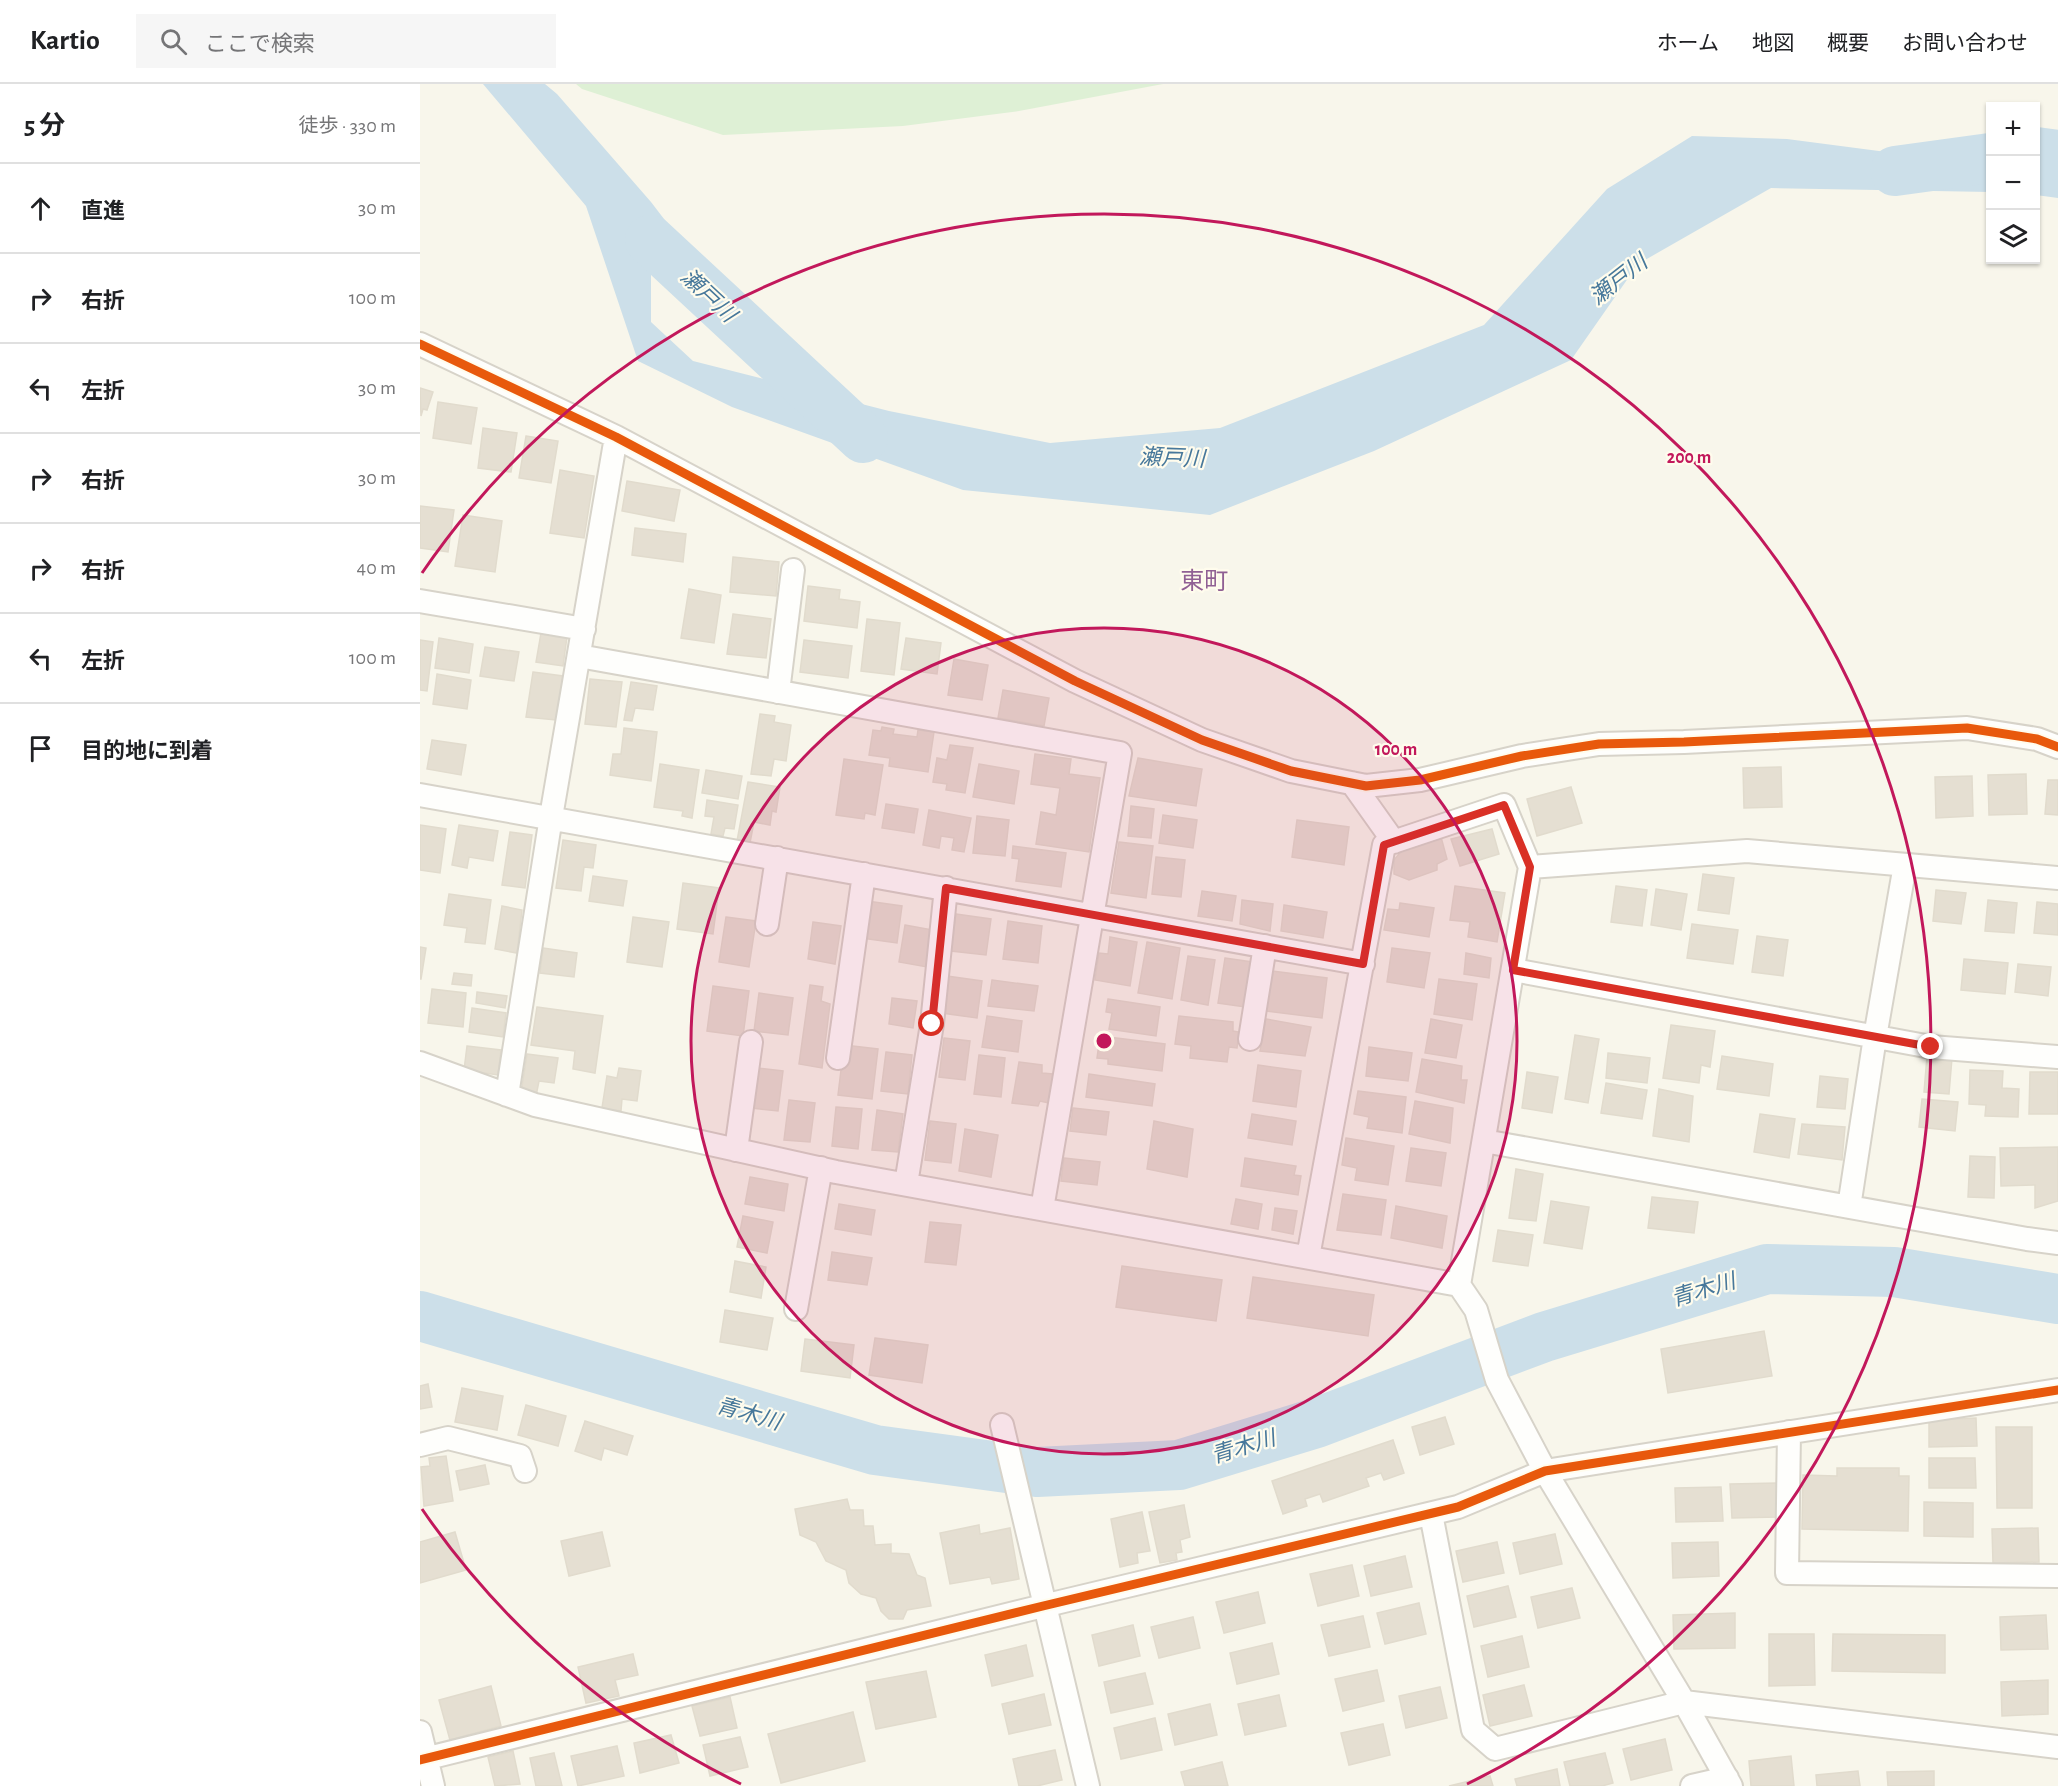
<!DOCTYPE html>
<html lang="ja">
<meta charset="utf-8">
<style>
:root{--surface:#fff;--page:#f6f6f6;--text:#202124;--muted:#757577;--line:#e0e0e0}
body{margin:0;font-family:"Alegreya Sans","Noto Sans JP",sans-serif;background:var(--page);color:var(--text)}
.controls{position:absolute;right:18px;top:18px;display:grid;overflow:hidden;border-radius:0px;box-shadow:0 2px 4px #0004}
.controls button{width:54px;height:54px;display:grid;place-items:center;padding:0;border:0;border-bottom:2px solid var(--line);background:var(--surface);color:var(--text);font:30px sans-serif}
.stop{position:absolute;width:18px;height:18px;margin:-14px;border:4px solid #d93025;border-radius:50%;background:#fff}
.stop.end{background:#d93025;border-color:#fff;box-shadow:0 2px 6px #0008}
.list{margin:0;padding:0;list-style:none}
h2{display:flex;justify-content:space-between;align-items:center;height:78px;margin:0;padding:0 24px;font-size:26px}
h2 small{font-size:20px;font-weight:400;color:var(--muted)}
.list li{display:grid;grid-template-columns:39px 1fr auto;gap:18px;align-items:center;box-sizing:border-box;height:90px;padding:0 24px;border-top:2px solid var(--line)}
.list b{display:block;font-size:22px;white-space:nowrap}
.list em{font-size:20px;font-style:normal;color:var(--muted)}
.icon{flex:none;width:33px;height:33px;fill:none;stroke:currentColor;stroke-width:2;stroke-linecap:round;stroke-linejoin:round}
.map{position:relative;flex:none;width:1638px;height:1702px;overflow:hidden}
header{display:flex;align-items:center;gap:36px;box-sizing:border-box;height:84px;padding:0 30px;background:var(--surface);border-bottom:2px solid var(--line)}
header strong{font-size:28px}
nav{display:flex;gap:33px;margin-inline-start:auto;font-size:21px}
.search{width:420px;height:54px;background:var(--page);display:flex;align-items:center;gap:15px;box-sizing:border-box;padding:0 21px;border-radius:0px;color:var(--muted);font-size:22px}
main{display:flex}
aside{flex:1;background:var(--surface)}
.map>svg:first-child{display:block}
.green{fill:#def0d5}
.water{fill:#ccdfe9}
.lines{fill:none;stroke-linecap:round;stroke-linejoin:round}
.river{stroke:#ccdfe9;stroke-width:50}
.building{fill:#e5dfd2;stroke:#e1dbcd;stroke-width:1.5}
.street-casing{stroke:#d7d3c9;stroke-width:26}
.street{stroke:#fefefc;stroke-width:22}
.cycleway-casing{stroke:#fffced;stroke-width:13}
.cycleway{stroke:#e8590c;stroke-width:9}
.route{stroke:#d93025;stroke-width:8}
.ring{fill:none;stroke:#c2185b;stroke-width:3}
.labels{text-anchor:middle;stroke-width:4.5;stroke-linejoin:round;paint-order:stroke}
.water-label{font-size:22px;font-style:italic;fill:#47789b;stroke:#fffced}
.quarter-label{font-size:24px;fill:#906094;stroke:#fffced}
.centre{fill:#c2185b;stroke:#fffced;stroke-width:3}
.ring-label{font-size:18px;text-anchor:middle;font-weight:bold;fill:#c2185b;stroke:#fffced;stroke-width:4.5;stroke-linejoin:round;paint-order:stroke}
</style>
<header>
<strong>Kartio</strong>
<div class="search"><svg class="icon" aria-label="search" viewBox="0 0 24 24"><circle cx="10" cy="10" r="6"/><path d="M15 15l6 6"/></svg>ここで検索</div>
<nav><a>ホーム</a><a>地図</a><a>概要</a><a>お問い合わせ</a></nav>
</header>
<main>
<aside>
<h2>5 分<small>徒歩 · 330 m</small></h2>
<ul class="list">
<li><svg class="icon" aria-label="ahead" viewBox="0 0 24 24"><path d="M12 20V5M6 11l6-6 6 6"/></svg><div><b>直進</b></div><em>30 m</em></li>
<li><svg class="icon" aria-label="right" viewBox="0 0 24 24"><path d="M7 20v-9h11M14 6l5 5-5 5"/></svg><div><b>右折</b></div><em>100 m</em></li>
<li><svg class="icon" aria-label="left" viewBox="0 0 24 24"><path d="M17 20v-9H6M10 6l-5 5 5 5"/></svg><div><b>左折</b></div><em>30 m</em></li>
<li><svg class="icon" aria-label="right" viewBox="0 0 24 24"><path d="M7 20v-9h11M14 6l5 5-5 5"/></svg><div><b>右折</b></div><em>30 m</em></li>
<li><svg class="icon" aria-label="right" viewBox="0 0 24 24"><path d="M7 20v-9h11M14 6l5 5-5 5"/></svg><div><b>右折</b></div><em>40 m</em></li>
<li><svg class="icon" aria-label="left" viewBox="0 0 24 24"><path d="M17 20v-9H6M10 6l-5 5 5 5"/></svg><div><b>左折</b></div><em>100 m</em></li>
<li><svg class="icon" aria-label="arrive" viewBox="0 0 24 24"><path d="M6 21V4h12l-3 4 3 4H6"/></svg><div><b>目的地に到着</b></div></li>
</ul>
</aside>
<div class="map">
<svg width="1638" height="1702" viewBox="0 0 1638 1702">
<rect width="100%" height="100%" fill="#f8f6eb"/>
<path class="green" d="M156 0H743L599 27 483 42 303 51 162 5Z"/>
<path class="water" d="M63 0H125L137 10 231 118 310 221 231 173V238L273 277 469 327 630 359 800 344 1064 241 1187 105 1272 52 1367 55 1543 78 1570 76V108L1351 104 1218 180 1151 276 954 367 790 431 543 406 312 323 218 277 166 122Z
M1638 71V114L1616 111V73Z"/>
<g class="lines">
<path class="river" d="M1616 68 1638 71
M1475 87 1570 74
M230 156 443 354
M0 1232 455 1366 617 1388 759 1381 896 1339 1124 1253 1347 1185 1474 1188 1638 1215"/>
</g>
<path class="building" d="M0 304 13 308 7 326 3 325 1 332Z
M18 318 57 324 51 360 13 354Z
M63 344 97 349 91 388 58 384Z
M106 352 138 357 131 399 99 394Z
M140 386 174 392 164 454 130 449Z
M207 397 260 406 254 437 202 427Z
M0 422 34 426 28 468 0 464Z
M43 431 82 437 75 488 35 482Z
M215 444 266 450 263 478 212 471Z
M313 473 359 478 356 512 310 508Z
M388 502 420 506 419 515 440 518 437 544 384 537Z
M269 505 301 511 294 559 261 554Z
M313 530 351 535 346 574 307 570Z
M447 535 480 539 474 591 441 587Z
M121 549 147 553 143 582 116 578Z
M19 554 53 560 49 589 15 584Z
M486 554 521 559 517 590 481 585Z
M0 556 13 558 7 607 0 606Z
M384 556 432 562 428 594 380 588Z
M65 563 99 568 94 597 60 592Z
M534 575 568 581 562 616 528 611Z
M113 588 143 592 136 636 106 633Z
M17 590 51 596 47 625 13 620Z
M170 595 202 598 196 643 165 640Z
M211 598 237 602 233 626 215 624 212 637 204 636Z
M583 606 629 614 624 642 578 634Z
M340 630 355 632 354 638 371 641 366 677 354 675 351 692 331 690Z
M462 643 474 645 473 650 497 653 498 646 514 648 508 688 469 682 470 674 449 671 453 646 461 647Z
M204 644 237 648 231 697 190 691 193 670H201Z
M12 656 46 661 41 691 7 685Z
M530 661 553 664 545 709 526 706 527 700 513 698 517 674 527 676Z
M615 670 651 675 649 690 680 694 669 768 616 760 621 728 636 731 640 704 611 700Z
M718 674 782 685 776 722 709 712Z
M424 675 463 681 455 731 445 729 444 735 416 731Z
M240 680 279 686 272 734 262 732 263 727 234 723Z
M559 680 599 687 594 720 553 713Z
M1361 683 1362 723 1324 724 1323 684Z
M286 686 322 692 318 715 282 709Z
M1606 690 1607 730 1569 731 1568 691Z
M1552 692 1553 732 1516 734 1515 693Z
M1628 696H1638V731L1625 730Z
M328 698 360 703 356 728 352 727 350 741 334 738 330 759 317 757Z
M1151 703 1162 739 1117 752 1107 715Z
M287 716 318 721 314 745 305 744 303 752 291 750 294 733 285 732Z
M466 720 498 725 494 749 462 744Z
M711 722 734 725 731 754 708 752Z
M509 726 551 734 544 768 532 766 534 754 521 752 519 764 503 761Z
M743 731 777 736 773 764 739 759Z
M557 732 589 736 585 772 553 769Z
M877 736 929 743 924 781 872 773Z
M0 741 26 745 20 789 0 786Z
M39 741 78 747 73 777 49 773 47 784 32 781Z
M1072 745 1079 770 1040 782 1031 755Z
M90 748 112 751 105 804 82 801Z
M1021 753 1027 775 1017 780V786L989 796 974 790V776L984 764Z
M143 756 176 761 173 784 164 783 161 807 136 804Z
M699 758 733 762 726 814 691 809Z
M593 762 646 769 641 803 596 797 599 775 592 774Z
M736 773 765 776 761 813 732 810Z
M1283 790 1314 794 1309 830 1278 826Z
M173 792 207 797 203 822 169 817Z
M263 799 299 804 293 850 257 845Z
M1035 802 1085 809 1077 858 1048 853 1050 838 1030 836Z
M1196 802 1227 806 1222 842 1191 838Z
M1236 805 1267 810 1261 846 1231 841Z
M1516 806 1546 809 1541 840 1513 837Z
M782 807 816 812 812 837 778 832Z
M29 810 71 816 65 860 45 858 47 844 24 841Z
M822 816 853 820 850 847 820 840Z
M1568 816 1597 819 1594 849 1565 847Z
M447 817 482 822 477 859 442 854Z
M1617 818 1638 820V851L1614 849Z
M980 819 1014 824 1009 853 964 846 968 825 979 826Z
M864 821 907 828 903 854 861 847Z
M82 822 102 826 97 869 75 865Z
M536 830 571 835 566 871 531 867Z
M213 833 249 838 242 883 207 878Z
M306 833 336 837 329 883 299 878Z
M588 837 622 842 618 879 583 875Z
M393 838 421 842 415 880 388 875Z
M1272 840 1318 846 1313 880 1267 874Z
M485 841 513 846 507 883 479 878Z
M1337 852 1368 856 1363 892 1332 888Z
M690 853 717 858 710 902 675 896 679 869 688 870Z
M727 858 760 864 752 915 718 909Z
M0 863 6 864 1 895H0Z
M123 864 157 869 154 893 120 889Z
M972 864 1010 869 1004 904 967 898Z
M1046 869 1071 874 1069 894 1044 890Z
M768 872 795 876 788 921 761 916Z
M805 874 832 878 825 923 798 919Z
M1544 875 1588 879 1585 910 1541 906Z
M1598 880 1631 883 1628 912 1595 908Z
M852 887 907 894 902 934 846 927Z
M34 889 52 891 51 902 32 900Z
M527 892 562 897 557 934 522 929Z
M1019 895 1057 900 1052 936 1014 930Z
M572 896 618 902 614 927 568 922Z
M390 901 403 903 401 917 410 920 402 984 379 980Z
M293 902 329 907 323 952 287 947Z
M12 905 46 909 43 943 8 939Z
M57 908 87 912 85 924 56 919Z
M339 909 373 914 368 951 334 947Z
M472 914 497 917 493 944 469 940Z
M688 915 740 923 736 952 689 945 692 929 686 928Z
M117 923 183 932 175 989 153 985 155 967 111 961Z
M52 924 86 929 83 953 49 948Z
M567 932 602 937 598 968 562 963Z
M759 932 813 938V947L819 948 817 964 809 963 807 978 770 974 771 962 755 960Z
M846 935 891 943 885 972 840 967Z
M1011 935 1042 941 1036 974 1005 969Z
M1251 941 1295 947 1290 983 1281 981 1279 999 1243 994Z
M1155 951 1179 955 1168 1019 1145 1015Z
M680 952 745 960 742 987 688 980V975L677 974Z
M524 954 550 957 545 996 519 993Z
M424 961 458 965 452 1015 418 1011Z
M47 962 81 966 78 991 44 986Z
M949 963 992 969 988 997 946 992Z
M466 968 492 971 488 1010 461 1007Z
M1188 969 1230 974 1227 999 1186 994Z
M107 970 138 974 134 999 119 997 116 1012 101 1009Z
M559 971 585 974 581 1013 554 1010Z
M1302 972 1353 980 1349 1012 1297 1005Z
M1507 972 1532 974 1529 1010 1504 1008Z
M1002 975 1042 982 1041 996H1047L1044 1019 996 1008Z
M599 978 622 981V989L633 990 629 1019 620 1017 618 1022 592 1019Z
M838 981 881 987 876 1023 833 1017Z
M199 984 221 987 217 1017 202 1015 201 1027 182 1024 187 992 197 994Z
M337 984 363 987 358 1027 332 1024Z
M1550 986 1583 987 1582 1004 1599 1005 1598 1033 1565 1032 1566 1021 1549 1020Z
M1107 988 1138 993 1132 1029 1102 1024Z
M1610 988H1638V1030H1609Z
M669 990 735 1000 732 1022 666 1013Z
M1400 992 1428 995 1425 1025 1397 1023Z
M1186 999 1227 1006 1222 1035 1181 1029Z
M1239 1005 1273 1012 1269 1058 1233 1052Z
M938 1007 986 1013 982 1049 947 1044 949 1033 934 1030Z
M1502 1015 1538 1018 1535 1047 1499 1043Z
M369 1016 395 1019 390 1058 364 1056Z
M995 1017 1033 1024 1030 1059 989 1050Z
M416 1023 442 1025 438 1065 412 1062Z
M653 1024 689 1028 686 1051 650 1047Z
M457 1026 483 1030 478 1068 452 1066Z
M832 1030 876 1037 872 1061 828 1054Z
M1340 1030 1375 1035 1369 1074 1334 1068Z
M510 1037 536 1040 531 1079 505 1076Z
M734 1037 773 1045 767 1093 727 1085Z
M1382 1040 1425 1043 1422 1076 1378 1070Z
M545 1045 578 1051 571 1093 539 1087Z
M926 1054 974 1062 968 1101 935 1096 937 1084 922 1081Z
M1638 1063V1117L1615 1124V1101L1581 1102 1580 1064Z
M991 1064 1026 1069 1021 1102 986 1097Z
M1550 1072 1575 1073 1574 1114 1548 1113Z
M644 1074 680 1078 677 1101 641 1097Z
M825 1074 876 1082 874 1091 881 1092 878 1111 821 1102Z
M1096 1085 1123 1090 1116 1137 1089 1134Z
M330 1093 368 1100 364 1127 325 1120Z
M923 1110 966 1116 961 1151 917 1146Z
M1232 1113 1278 1118 1274 1149 1228 1144Z
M816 1115 842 1120 838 1145 811 1140Z
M1131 1117 1169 1123 1162 1165 1124 1159Z
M419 1120 455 1126 451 1151 415 1145Z
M976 1122 1027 1132 1022 1164 971 1154Z
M855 1124 877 1127 873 1150 852 1146Z
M323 1132 353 1138 347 1169 317 1163Z
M510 1138 541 1141 536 1181 505 1178Z
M1078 1146 1113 1151 1108 1182 1073 1177Z
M412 1168 452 1174 447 1201 408 1196Z
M315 1177 346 1183 341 1214 310 1208Z
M702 1182 802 1196 796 1237 696 1223Z
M833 1193 954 1211 948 1252 827 1234Z
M305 1226 353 1234 347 1266 300 1258Z
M1344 1247 1352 1292 1248 1309 1241 1265Z
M455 1254 508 1261 502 1299 449 1291Z
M385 1255 434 1261 430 1294 381 1287Z
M8 1300 12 1323 0 1325V1302Z
M42 1304 83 1312 77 1346 35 1338Z
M106 1321 146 1332 138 1362 98 1351Z
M1025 1333 1034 1360 1000 1371 992 1343Z
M1556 1334 1557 1362 1509 1363V1336Z
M165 1337 213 1352 207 1371 184 1364 181 1376 155 1367Z
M1576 1343H1612V1424H1577Z
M973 1356 984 1389 964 1396 961 1389 946 1394 949 1402 903 1418 900 1410 885 1415 887 1422 863 1430 852 1397Z
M26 1372 33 1417 4 1422 1 1383 10 1382 9 1374Z
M1509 1374H1555L1556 1404H1509Z
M65 1381 69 1400 40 1406 36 1387Z
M1417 1384H1479V1392H1489L1488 1447 1382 1445 1383 1391 1417 1392Z
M1357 1399 1358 1433 1312 1434 1310 1400Z
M1301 1403 1303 1437 1256 1438 1255 1404Z
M427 1415 430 1426H443L444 1442H453L455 1461 471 1460V1469L489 1470 497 1491 505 1494 511 1522 487 1526 483 1535H469L461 1527 456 1514 441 1510 429 1499 426 1486 406 1477 396 1458 380 1451 375 1425Z
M1504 1418 1553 1419V1453L1504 1452Z
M764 1421 770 1453 760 1456 762 1468 756 1469 757 1476 740 1479 729 1428Z
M722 1428 730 1467 717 1469 718 1479 700 1483 691 1435Z
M559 1441 560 1450 590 1444 599 1495 572 1500 570 1493 530 1500 520 1449Z
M1618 1444 1619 1478 1573 1479 1572 1445Z
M35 1448 46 1486 0 1499V1458Z
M182 1448 190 1482 149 1492 141 1457Z
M1135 1450 1142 1480 1100 1490 1093 1459Z
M1077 1458 1084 1489 1043 1498 1036 1467Z
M1298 1458 1299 1492 1253 1494 1252 1459Z
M985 1472 992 1503 951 1512 944 1482Z
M932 1481 939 1512 898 1522 890 1490Z
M1088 1502 1096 1533 1054 1543 1047 1512Z
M1152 1504 1160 1534 1118 1544 1111 1513Z
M838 1508 845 1539 804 1549 796 1518Z
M999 1519 1006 1550 965 1560 957 1529Z
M1315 1529V1564L1254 1565 1253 1531Z
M1626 1531 1628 1565 1581 1566 1580 1533Z
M943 1532 950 1563 909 1572 901 1541Z
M773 1533 780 1564 739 1574 731 1543Z
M713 1541 720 1572 679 1582 672 1551Z
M1349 1550H1394L1395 1601 1349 1602Z
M1413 1550 1525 1551V1589L1412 1587Z
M1102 1552 1109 1583 1068 1593 1061 1562Z
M852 1559 859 1590 817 1600 810 1569Z
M606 1561 613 1592 572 1602 565 1571Z
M213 1570 218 1591 195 1596 199 1612 166 1619 158 1583Z
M957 1586 964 1617 923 1627 915 1595Z
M506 1587 516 1633 456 1645 446 1598Z
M725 1589 733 1620 691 1629 684 1598Z
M1628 1596V1630L1582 1632 1581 1598Z
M1104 1601 1112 1632 1070 1642 1063 1611Z
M71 1602 81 1642 30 1656 19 1616Z
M1020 1603 1027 1634 986 1644 979 1612Z
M624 1610 631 1641 589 1650 582 1620Z
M859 1611 866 1642 825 1651 818 1620Z
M310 1613 317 1644 280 1652 272 1622Z
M790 1620 797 1651 755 1661 748 1630Z
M433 1628 445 1677 361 1699 348 1650Z
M735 1634 742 1666 701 1675 694 1644Z
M963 1640 970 1671 929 1681 921 1649Z
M251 1651 259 1679 220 1689 214 1659Z
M320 1653 328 1683 290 1692 283 1661Z
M1245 1655 1252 1686 1211 1696 1203 1665Z
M197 1662 204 1692 158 1702 151 1672Z
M635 1666 642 1696 617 1702H599L593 1675Z
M93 1667 100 1700 75 1702 68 1673Z
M134 1669 142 1702H116L110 1674Z
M1185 1669 1193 1699 1182 1702H1150L1144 1678Z
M1371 1672 1374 1702H1331L1329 1677Z
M802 1678 808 1702H765L761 1688Z
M1137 1685 1140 1702H1097L1095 1695Z
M1438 1687 1440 1702H1397L1396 1691Z
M1514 1687V1702H1468L1467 1688Z
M1070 1692 1073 1702H1029Z"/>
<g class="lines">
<defs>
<path id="street" d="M0 260 196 353 655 597 782 656 871 687 946 702 1000 696 1102 672 1179 660 1264 658 1547 644 1617 655 1638 663
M0 517 164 545
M159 572 700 669 622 1125
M358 608 373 486
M932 699 974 758
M0 711 943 880
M1110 783 1327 767 1638 794
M347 840 357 774
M1093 886 1511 963 1638 973
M830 955 845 862
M418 974 444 790
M0 979 115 1021 416 1088 1039 1201
M87 1011 131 733 196 353
M1064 1057 1607 1155 1638 1159
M316 1066 331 958
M486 1100 512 940 526 804
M1429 1123 1455 953 1485 781
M888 1173 964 761 1084 721 1110 783 1039 1201 1056 1226 1077 1296 1125 1387 1264 1618 1311 1702
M376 1225 401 1084
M582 1341 668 1702
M1369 1348 1367 1489 1638 1492
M0 1361 28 1354 100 1372 105 1387
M1011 1430 1053 1646 1075 1665 1264 1618 1638 1663
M0 1648 13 1702
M0 1676 623 1522 1038 1423 1125 1387 1638 1306
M1272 1702 1307 1694"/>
</defs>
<use href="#street" class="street-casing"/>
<use href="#street" class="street"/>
<defs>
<path id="cycleway" d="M0 260 196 353 655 597 782 656 871 687 946 702 1000 696 1102 672 1179 660 1264 658 1547 644 1617 655 1638 663
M0 1676 623 1522 1038 1423 1125 1387 1638 1306"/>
</defs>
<use href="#cycleway" class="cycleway-casing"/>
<use href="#cycleway" class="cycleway"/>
</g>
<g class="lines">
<path class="route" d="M512 940 526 804 943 880 964 761 1084 721 1110 783 1093 886 1511 963"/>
</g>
<circle cx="684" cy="957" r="413" fill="#c2185b" fill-opacity=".12"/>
<g class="ring">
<circle cx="684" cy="957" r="413"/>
<path d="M321 1700A827 827 0 0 1 2 1425M2 489A827 827 0 1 1 1047 1700"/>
</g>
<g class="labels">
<g class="water-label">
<text transform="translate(1198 195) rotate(-38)" y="8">瀬戸川</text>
<text transform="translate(289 211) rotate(43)" y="8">瀬戸川</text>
<text transform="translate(752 373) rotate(2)" y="8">瀬戸川</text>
<text transform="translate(1283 1205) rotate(-17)" y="8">青木川</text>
<text transform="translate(329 1329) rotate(16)" y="8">青木川</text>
<text transform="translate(823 1362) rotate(-17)" y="8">青木川</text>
</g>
<g class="quarter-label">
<text x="784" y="505">東町</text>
</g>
</g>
<circle cx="684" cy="957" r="9" class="centre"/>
<g class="ring-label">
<text x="1269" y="379">200 m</text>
<text x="976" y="671">100 m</text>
</g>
</svg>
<div class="controls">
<button>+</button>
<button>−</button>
<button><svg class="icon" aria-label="layers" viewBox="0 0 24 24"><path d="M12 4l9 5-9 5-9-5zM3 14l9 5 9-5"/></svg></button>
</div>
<div class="stop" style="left:512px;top:940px"></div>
<div class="stop end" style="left:1511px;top:963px"></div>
</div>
</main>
